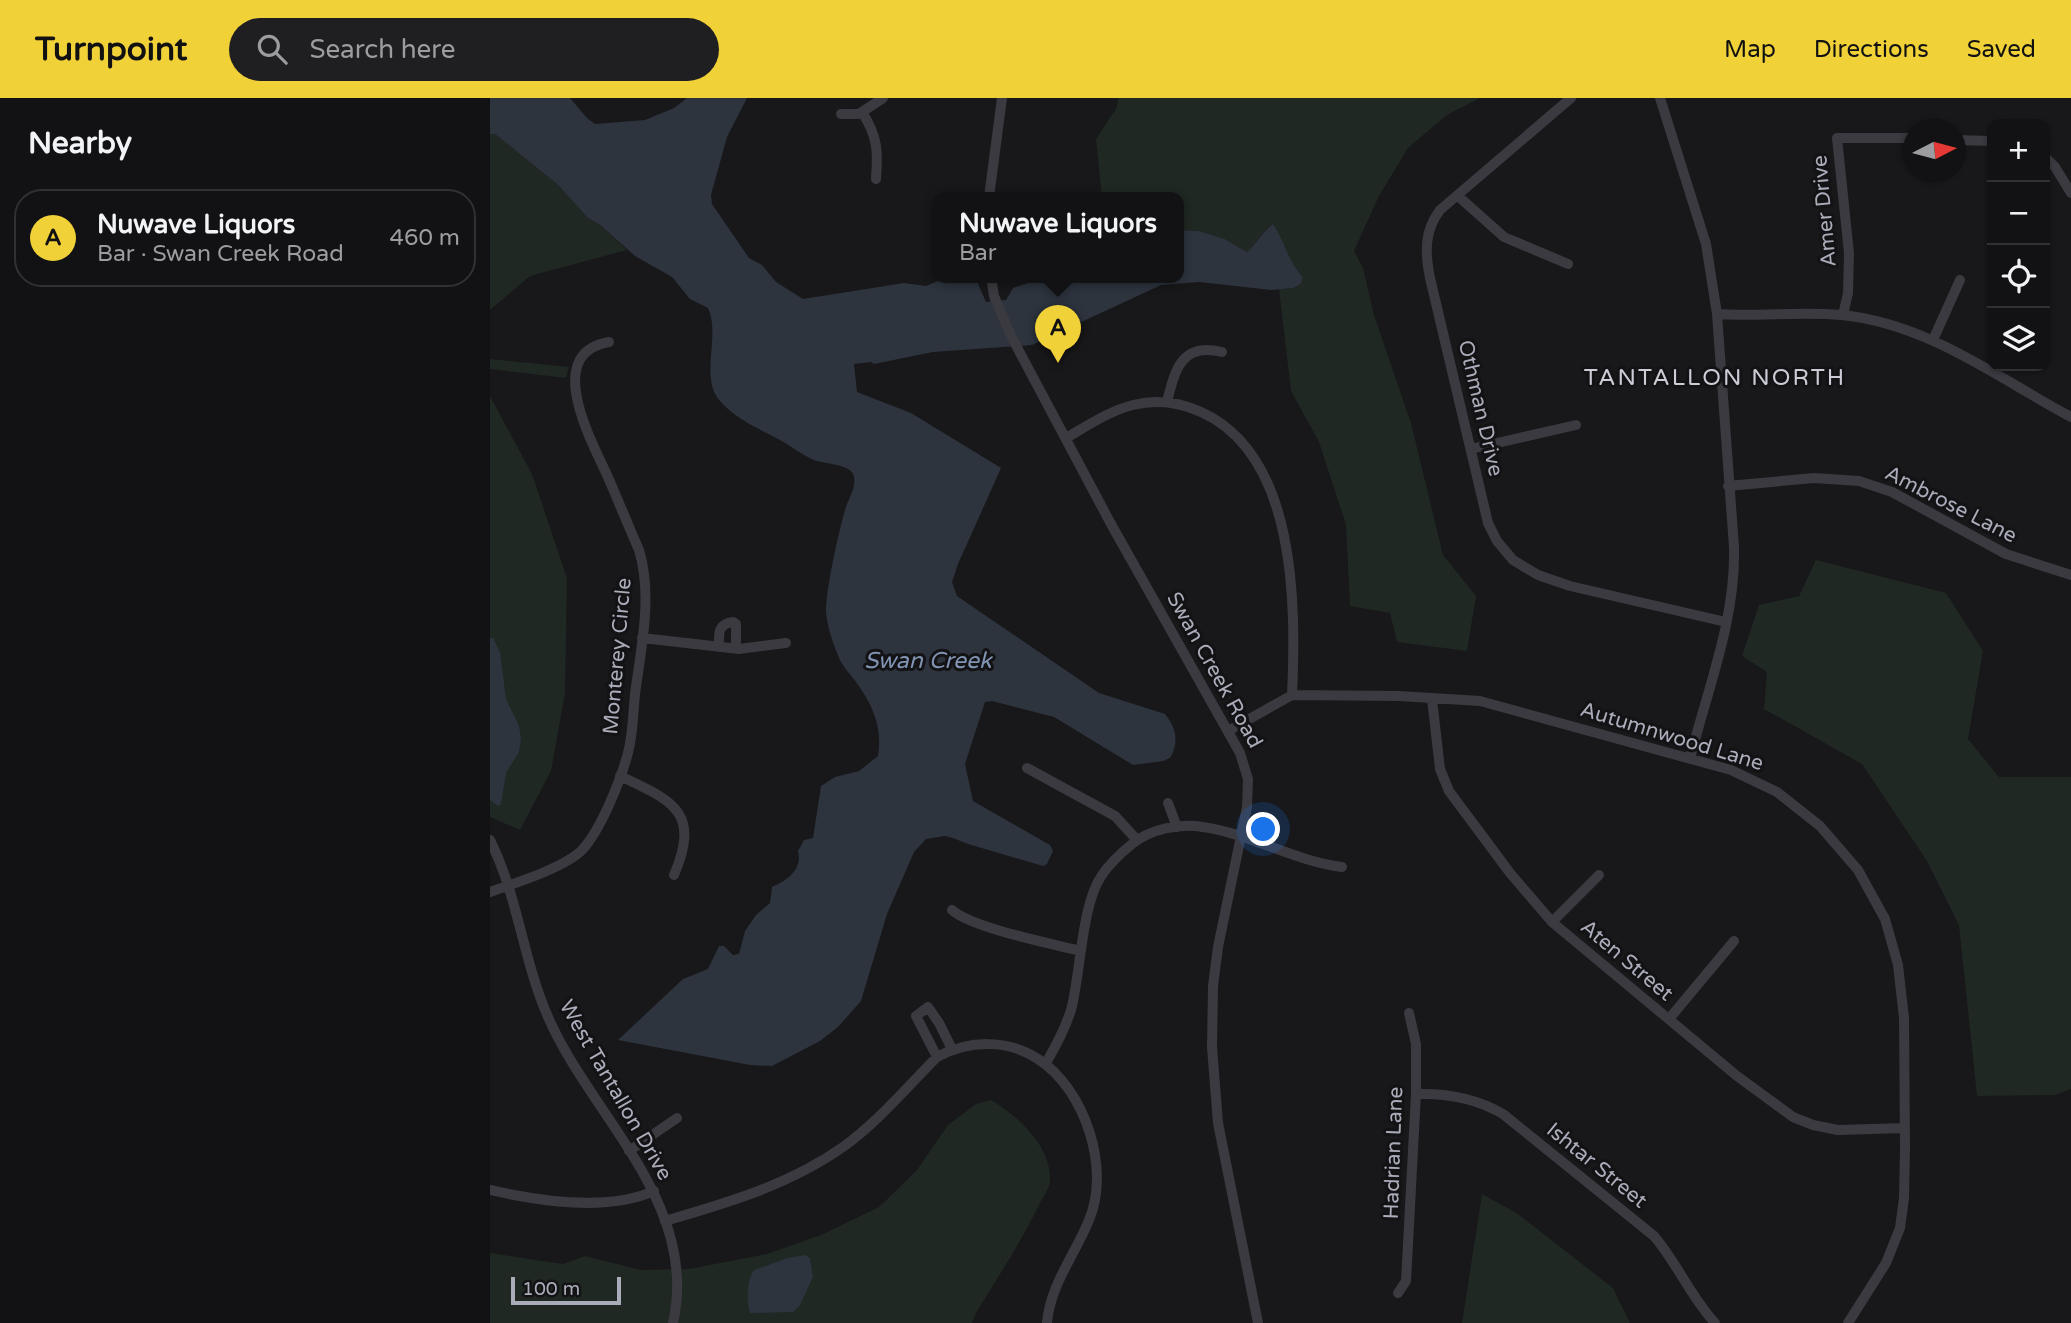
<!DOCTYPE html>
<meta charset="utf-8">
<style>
:root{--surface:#121113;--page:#1f1f21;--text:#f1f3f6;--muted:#9c9da0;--line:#313133;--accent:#f1d138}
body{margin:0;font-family:"Varela Round",sans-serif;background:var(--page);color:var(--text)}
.controls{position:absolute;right:21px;top:21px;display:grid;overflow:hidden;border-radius:14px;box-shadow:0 2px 5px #0004}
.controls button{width:63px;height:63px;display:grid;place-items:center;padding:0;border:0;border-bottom:2px solid var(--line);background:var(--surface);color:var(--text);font:35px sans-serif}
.compass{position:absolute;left:1413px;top:21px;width:63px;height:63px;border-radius:50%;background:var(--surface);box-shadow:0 2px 5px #0004;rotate:84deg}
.scale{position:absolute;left:21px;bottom:18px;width:110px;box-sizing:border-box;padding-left:7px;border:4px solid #aaacb9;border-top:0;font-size:19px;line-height:24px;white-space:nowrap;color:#aaacb9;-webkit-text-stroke:5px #131214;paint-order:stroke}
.you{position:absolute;left:774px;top:732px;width:24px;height:24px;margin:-18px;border:5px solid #fff;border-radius:50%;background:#1a73e8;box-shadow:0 0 0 10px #1a73e833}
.badge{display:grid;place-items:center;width:46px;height:46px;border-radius:50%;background:var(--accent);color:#111;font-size:23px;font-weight:700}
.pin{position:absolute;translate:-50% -58px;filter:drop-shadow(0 2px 4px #0008)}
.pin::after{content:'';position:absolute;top:37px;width:24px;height:21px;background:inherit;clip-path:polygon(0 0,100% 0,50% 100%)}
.popup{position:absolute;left:442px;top:94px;width:252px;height:91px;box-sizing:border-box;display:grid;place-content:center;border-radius:14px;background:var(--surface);filter:drop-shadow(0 2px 5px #0005);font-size:23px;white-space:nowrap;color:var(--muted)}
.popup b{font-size:26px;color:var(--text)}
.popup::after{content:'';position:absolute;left:50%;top:100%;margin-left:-14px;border:14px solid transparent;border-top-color:var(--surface)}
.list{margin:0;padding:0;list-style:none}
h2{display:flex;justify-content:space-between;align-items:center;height:91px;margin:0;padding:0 28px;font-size:30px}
h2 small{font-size:23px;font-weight:400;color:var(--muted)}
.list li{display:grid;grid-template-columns:46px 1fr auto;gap:21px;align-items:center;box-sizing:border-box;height:98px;margin:0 14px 14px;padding:0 14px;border:2px solid var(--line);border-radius:28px}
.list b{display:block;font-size:26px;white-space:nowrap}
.list p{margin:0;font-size:23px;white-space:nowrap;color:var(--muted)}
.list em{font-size:23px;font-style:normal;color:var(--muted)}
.icon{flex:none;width:38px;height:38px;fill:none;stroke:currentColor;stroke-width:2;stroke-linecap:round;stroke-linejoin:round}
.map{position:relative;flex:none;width:1581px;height:1225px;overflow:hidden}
header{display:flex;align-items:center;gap:42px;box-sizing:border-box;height:98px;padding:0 35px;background:var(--accent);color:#111}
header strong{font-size:33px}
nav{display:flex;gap:38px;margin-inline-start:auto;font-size:24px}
.search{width:490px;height:63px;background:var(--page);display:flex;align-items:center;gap:18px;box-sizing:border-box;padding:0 24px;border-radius:38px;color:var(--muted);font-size:26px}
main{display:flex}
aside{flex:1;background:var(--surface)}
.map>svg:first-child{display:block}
.green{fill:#1f2822}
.water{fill:#2d343e}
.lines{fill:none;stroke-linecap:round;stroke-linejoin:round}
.minor{stroke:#3a3a40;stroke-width:10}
.labels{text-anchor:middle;stroke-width:6;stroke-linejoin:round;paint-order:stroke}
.street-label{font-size:21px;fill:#aaacb9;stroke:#131214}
.neighbourhood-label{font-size:23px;letter-spacing:2px;fill:#cbccd5;stroke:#131214}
.water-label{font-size:23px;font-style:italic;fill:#8194b4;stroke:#131214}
</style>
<header>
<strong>Turnpoint</strong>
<div class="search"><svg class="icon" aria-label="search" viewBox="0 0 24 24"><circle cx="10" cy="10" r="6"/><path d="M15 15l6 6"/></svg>Search here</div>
<nav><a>Map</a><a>Directions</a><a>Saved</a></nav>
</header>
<main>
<aside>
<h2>Nearby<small></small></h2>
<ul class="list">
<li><span class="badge">A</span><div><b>Nuwave Liquors</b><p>Bar · Swan Creek Road</p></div><em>460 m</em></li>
</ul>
</aside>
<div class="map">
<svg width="1581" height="1225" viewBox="0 0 1581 1225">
<rect width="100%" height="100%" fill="#181719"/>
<path class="green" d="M628 0H990L957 17 918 50 889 98 864 153 873 170 884 217 921 325 953 457 986 498 977 553 907 544 900 515 860 508 856 427 829 344 801 293 789 191 803 190 811 186 813 179C798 165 793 144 783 126 772 133 767 145 757 154L735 141 709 133 689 132V99H612L606 41 627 9Z
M0 36H5L67 86 98 120 110 127 137 152 40 178 0 212Z
M0 261 79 269 76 280 0 271Z
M0 298 42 376 77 480 75 595 61 673 30 732 0 719Z
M1326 462 1456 495 1493 553 1478 641 1509 679H1581V991L1565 997 1487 998 1469 827 1437 763 1372 666 1274 611 1277 574 1252 558 1269 507 1309 498Z
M501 1002C527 1017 562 1049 560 1082 560 1090 553 1099 549 1107 531 1144 508 1179 486 1215L482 1225H0V1155L73 1166 95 1158 151 1172 199 1171 277 1156 331 1137 389 1109 427 1072 458 1027 486 1006Z
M992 1096 1028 1116 1123 1190 1140 1225H972Z"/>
<path class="water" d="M0 0H80L97 20 105 26 155 22 184 10 197 0H257L237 39 221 97 222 106 259 160 272 167 286 184 313 201 414 185 436 188 457 179H485L496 204 516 202 523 190 556 179H689V132L709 133 735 141 757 154C767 145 772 134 783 126 795 143 798 164 813 179L811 186 803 190 781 192 709 184 671 187 542 247 443 254 384 266 381 264 364 266 367 294 421 315 511 370 468 466 462 484 467 498 609 595 675 616C686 630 689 642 681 659L674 663 643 667 564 619 502 603 495 604 475 666 483 703 560 747 563 753 557 766 553 768 478 746 463 740 455 738 436 741 424 754 397 816 371 903 348 929 330 943 282 968 260 967 128 942 193 881 218 871 229 848H234L243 857 249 856 255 833 266 817 280 805 282 789C297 783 313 771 308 753L314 742 323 740 331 688 345 679 369 673 388 658C393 629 382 606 366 584 361 577 354 570 350 562 344 548 336 527 336 511 337 487 348 436 355 412 358 401 368 388 363 376 359 366 334 366 324 362 312 357 300 347 288 341 266 329 247 322 230 303 209 280 231 237 218 210L200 201 182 179 145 158 110 127 98 120 67 86 5 36H0Z
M0 540H3L10 554 16 601 29 628 31 641 29 654 16 675 11 706 8 708 0 702Z
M315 1157 320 1160 323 1179 310 1207 303 1214 260 1215C256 1201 257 1183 264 1172L298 1160Z"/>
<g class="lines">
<path class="minor" d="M1081 0 950 112C934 133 935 155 940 180L998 425 1007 443 1023 462 1048 477 1080 488 1236 524
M1170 0 1216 146 1227 216 1244 449C1246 522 1217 592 1200 661
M372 14C388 39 388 53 386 81
M351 16H369L393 0
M1465 42 1502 43
M1555 59 1565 69 1581 95
M968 98 1014 139 1078 166
M499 99 512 0
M501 179 504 198 521 238 621 426 750 655 758 681 757 709 728 849 723 888 722 949 728 1025 768 1225
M1227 216C1268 219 1310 213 1351 217 1437 225 1508 280 1581 319
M1353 217 1358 195 1359 155 1347 40H1423
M1443 242 1470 182
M677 304C685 271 692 244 732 254
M576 340C597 328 619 313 643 307 667 301 689 304 711 314 807 357 806 507 802 597
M981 351 1086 327
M1238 388 1324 380 1369 383 1402 394 1516 456 1581 477
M152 540 249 551 296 545
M229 549C229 536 227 526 243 524L246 526V551
M942 601 950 671 959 693 1020 775 1062 824 1247 978 1303 1019 1323 1027 1348 1032 1415 1030
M738 633 802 597 909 598 990 603 1241 672 1287 694 1330 728 1368 772 1395 821 1408 867 1414 920 1415 1050 1414 1100 1410 1130 1396 1165 1358 1225
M537 670 625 718 647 742
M130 678C180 702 212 712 184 777
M678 705 687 729
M0 742C28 798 33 862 58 919 101 1018 210 1105 183 1225
M0 794C25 785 74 770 92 752 111 732 131 681 138 655 143 636 143 616 145 596 151 550 163 498 149 452 138 427 128 402 117 377 101 342 53 255 119 244
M462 812C482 830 563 846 591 853
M1062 824 1109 777
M1179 921 1244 843
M447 959 426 918 438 909 449 925 462 951
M556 965C566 948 575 931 581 912 591 875 591 807 612 777 620 765 631 755 642 746 660 731 690 725 713 729 761 736 804 763 852 769
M926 996C957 995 986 1000 1013 1016L1164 1138C1187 1165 1201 1199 1225 1225
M139 1053 187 1020
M0 1092C49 1103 117 1114 164 1093
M175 1123C237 1105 299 1087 353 1049 388 1024 417 989 447 959 479 942 518 941 548 961 595 991 621 1071 599 1122 585 1157 560 1187 557 1225
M908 1195 916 1183 926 996V946L919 915"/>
</g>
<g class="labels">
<g class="street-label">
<text transform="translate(1334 113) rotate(-95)" y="7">Amer Drive</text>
<text transform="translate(991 310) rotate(77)" y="7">Othman Drive</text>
<text transform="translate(1461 406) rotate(27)" y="7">Ambrose Lane</text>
<text transform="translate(127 558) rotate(-85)" y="7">Monterey Circle</text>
<text transform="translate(725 572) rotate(61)" y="7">Swan Creek Road</text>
<text transform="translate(1182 638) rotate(17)" y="7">Autumnwood Lane</text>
<text transform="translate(1137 862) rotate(40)" y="7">Aten Street</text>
<text transform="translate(126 992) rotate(60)" y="7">West Tantallon Drive</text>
<text transform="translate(903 1055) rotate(-88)" y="7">Hadrian Lane</text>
<text transform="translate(1107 1067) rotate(39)" y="7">Ishtar Street</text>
</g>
<g class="neighbourhood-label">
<text x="1225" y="287">TANTALLON NORTH</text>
</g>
<g class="water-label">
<text x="438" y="570">Swan Creek</text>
</g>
</g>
</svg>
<div class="controls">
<button>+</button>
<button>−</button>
<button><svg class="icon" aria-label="locate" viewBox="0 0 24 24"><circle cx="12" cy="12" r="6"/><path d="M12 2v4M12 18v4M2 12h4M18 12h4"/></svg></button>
<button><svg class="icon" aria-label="layers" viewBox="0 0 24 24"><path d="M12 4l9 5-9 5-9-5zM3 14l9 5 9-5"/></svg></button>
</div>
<svg class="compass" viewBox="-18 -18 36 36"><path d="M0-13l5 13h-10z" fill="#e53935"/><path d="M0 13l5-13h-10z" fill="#9c9da0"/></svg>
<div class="scale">100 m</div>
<div class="you"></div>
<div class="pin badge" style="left:568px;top:265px">A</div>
<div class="popup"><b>Nuwave Liquors</b>Bar</div>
</div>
</main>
